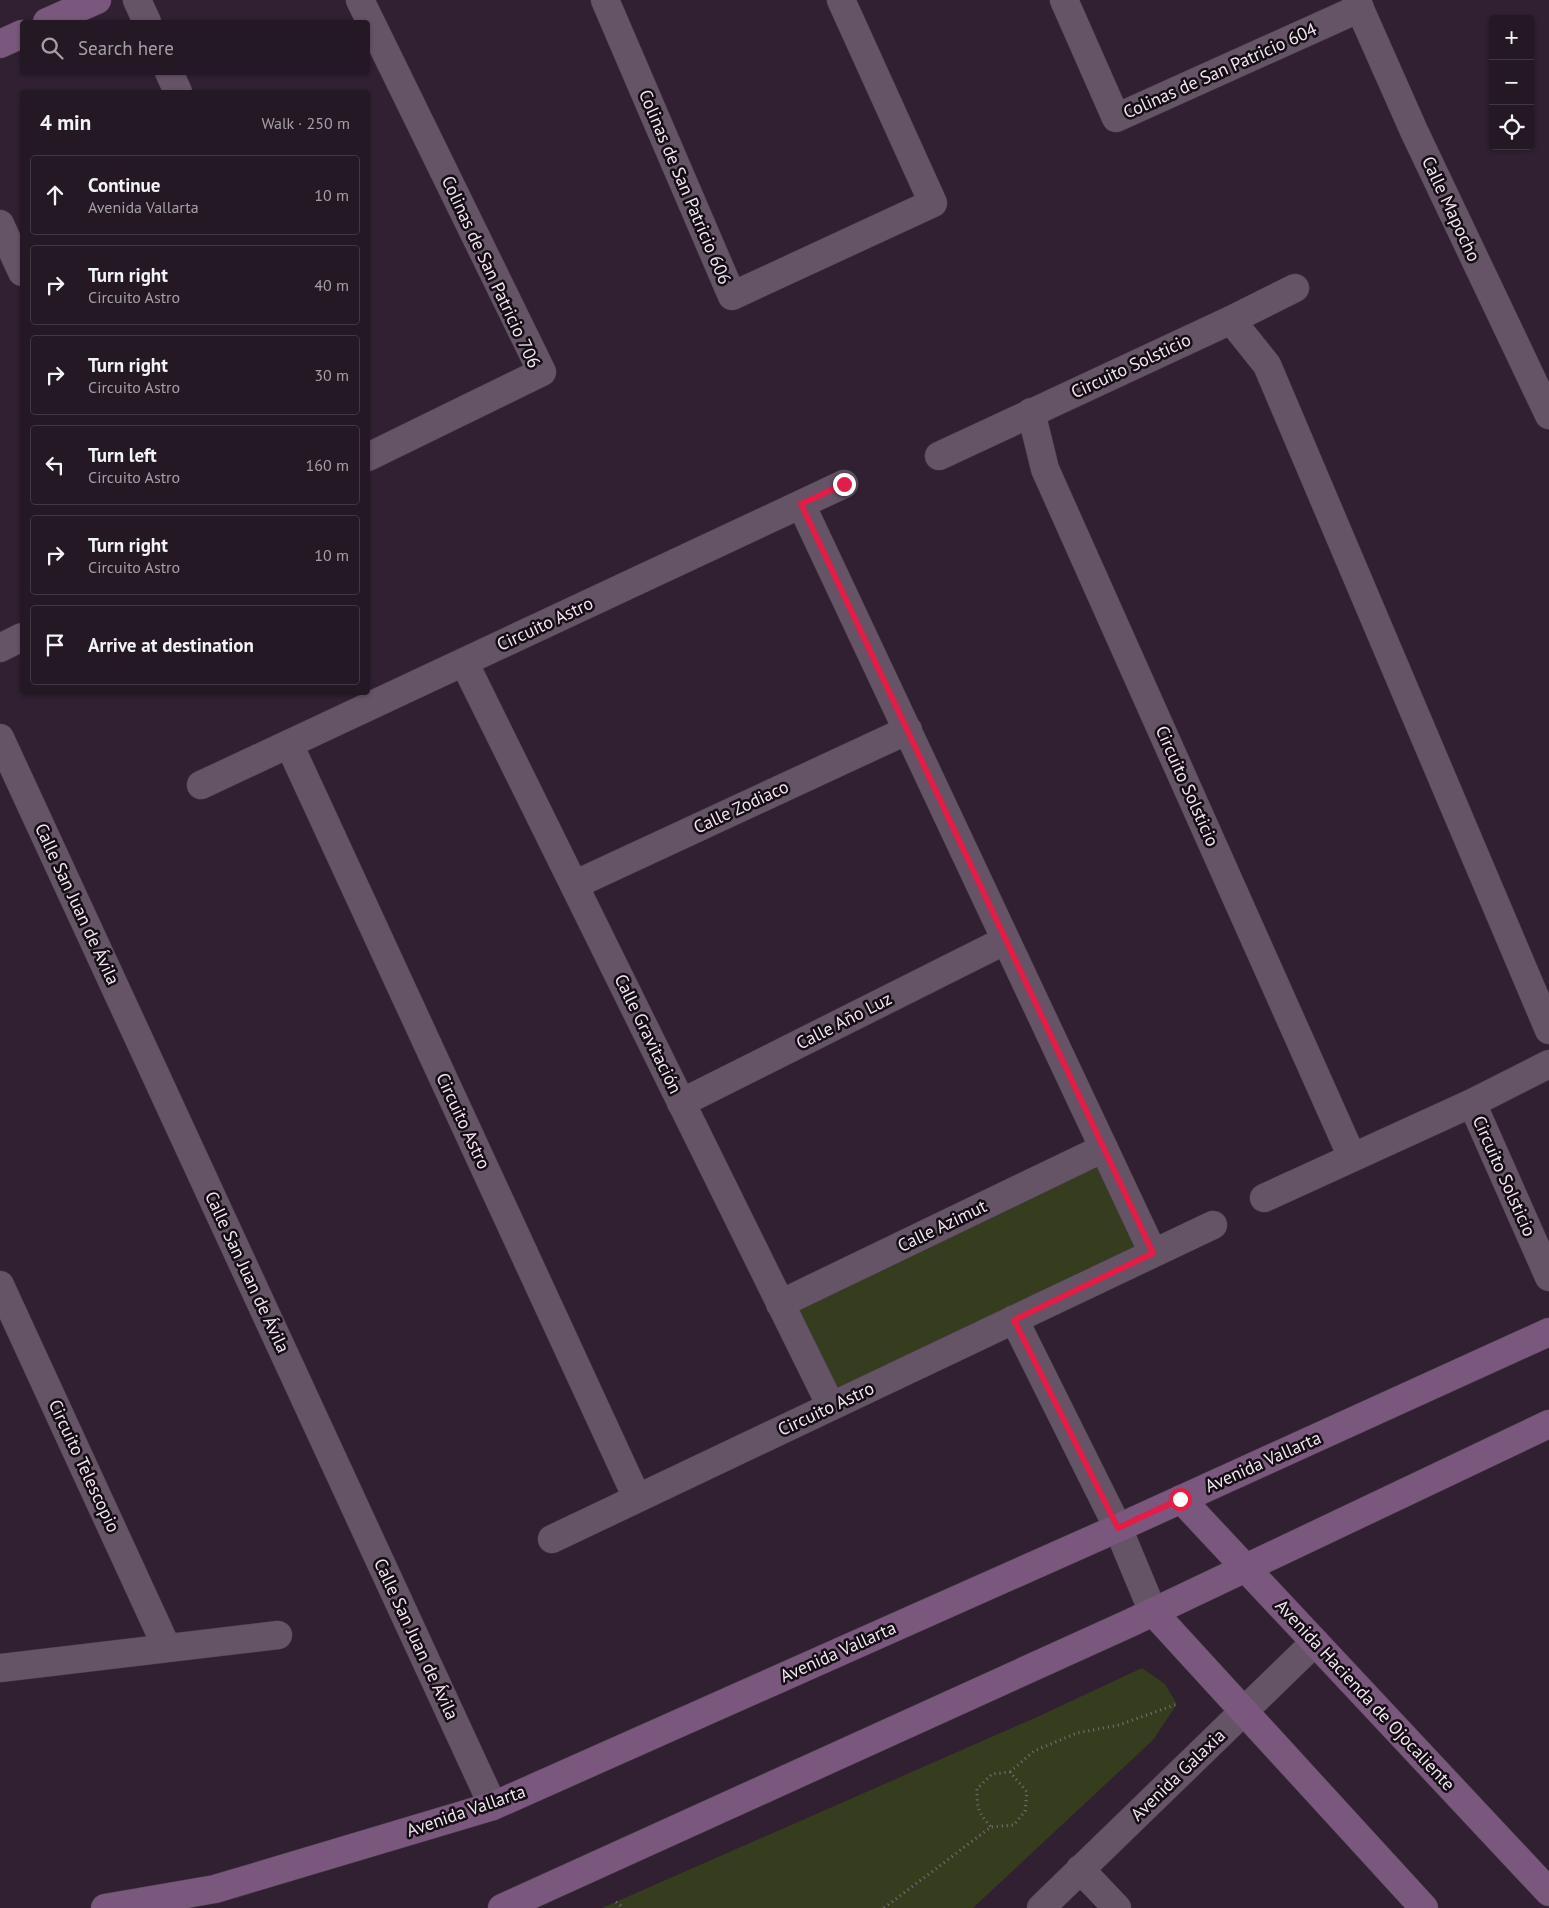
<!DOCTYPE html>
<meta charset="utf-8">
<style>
:root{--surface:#241825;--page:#2c212d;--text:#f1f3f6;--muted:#a3a0a7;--line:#413742}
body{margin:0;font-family:"PT Sans",sans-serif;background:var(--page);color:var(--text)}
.controls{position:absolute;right:15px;top:15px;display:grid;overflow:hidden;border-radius:5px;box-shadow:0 1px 4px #0004}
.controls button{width:45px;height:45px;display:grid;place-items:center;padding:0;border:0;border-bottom:1px solid var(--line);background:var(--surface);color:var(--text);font:25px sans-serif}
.stop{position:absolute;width:15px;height:15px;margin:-11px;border:4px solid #e11d48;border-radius:50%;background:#fff}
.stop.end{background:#e11d48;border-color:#fff;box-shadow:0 1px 5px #0008}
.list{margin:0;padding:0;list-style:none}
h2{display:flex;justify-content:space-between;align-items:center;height:65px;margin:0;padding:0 20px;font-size:21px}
h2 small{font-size:16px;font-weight:400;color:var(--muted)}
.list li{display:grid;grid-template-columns:32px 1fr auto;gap:15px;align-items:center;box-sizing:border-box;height:80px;margin:0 10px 10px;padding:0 10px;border:1px solid var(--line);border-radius:5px}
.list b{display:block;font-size:19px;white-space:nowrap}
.list p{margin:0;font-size:16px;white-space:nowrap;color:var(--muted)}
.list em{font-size:16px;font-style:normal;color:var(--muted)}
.icon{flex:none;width:28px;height:28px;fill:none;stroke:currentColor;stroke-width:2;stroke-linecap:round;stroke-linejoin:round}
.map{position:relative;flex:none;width:1549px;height:1908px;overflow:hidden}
.search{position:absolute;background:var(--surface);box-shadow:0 1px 4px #0004;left:20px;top:20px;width:350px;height:55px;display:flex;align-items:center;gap:12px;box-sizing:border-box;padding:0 18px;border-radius:5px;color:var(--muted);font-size:19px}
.panel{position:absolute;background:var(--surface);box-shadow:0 1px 4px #0004;left:20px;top:90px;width:350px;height:605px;border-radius:5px}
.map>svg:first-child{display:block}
.green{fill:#363c1e}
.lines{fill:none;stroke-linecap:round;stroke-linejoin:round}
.street-casing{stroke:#4b3e4d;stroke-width:29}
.secondary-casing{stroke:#4b3e4d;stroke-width:29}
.path{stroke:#7e707f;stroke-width:3;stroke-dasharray:1 4;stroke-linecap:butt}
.street{stroke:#655366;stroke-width:28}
.secondary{stroke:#7a577c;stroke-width:28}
.route{stroke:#e11d48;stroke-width:6}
.labels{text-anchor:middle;stroke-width:5;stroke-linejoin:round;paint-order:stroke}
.street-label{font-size:18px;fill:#f0e5f1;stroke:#140d14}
</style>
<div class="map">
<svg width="1549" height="1908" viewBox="0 0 1549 1908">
<rect width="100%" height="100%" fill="#302031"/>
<path class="green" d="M1104 1148 1153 1253 838 1395 788 1305Z
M1142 1668 1165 1684 1177 1704 1153 1740 973 1908H602L1037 1717Z"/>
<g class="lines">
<defs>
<path id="street" d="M137 0 147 22
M360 0 542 372 368 457
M605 0 732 296 933 203 841 0
M1064 0 1116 118 1360 8
M1356 0 1414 131 1549 415
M169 72 178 92
M0 224 22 272
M1231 320 1267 365 1549 1030
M1031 412 1045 469 1352 1157
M939 456 1231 320 1295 288
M801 504 1153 1253
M0 648 22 637
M464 662 831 1406
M0 738 493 1806
M289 744 637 1498
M201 785 844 484
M574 885 908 730
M681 1103 1006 940
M1472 1103 1549 1277
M1264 1198 1472 1103 1549 1064
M0 1285 167 1648
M780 1304 1104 1148
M1014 1319 1118 1528 1153 1612
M552 1539 1213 1225
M0 1668 278 1635
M1080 1869 1117 1908
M1041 1908 1315 1642"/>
<path id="secondary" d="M47 22 97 0
M0 44 22 34
M1181 1499 1549 1892
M1153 1612 1424 1908
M105 1908 215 1889 493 1806 1118 1528 1549 1332
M502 1908 1130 1623 1549 1424"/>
</defs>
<use href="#street" class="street-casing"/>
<use href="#secondary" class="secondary-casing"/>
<path class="path" d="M1010 1772 1034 1751 1077 1733 1119 1725 1177 1704
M616 1902 624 1908
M884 1908 991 1827 1014 1825 1025 1811 1027 1792 1010 1772 992 1774 977 1789C977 1808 978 1813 991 1827"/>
<use href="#street" class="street"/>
<use href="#secondary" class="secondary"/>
</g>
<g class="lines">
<path class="route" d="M844 484 801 504 1153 1253 1014 1320 1118 1528 1180 1499"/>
</g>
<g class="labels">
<g class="street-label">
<text transform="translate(1220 71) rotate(-24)" y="6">Colinas de San Patricio 604</text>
<text transform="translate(685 187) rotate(67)" y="6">Colinas de San Patricio 606</text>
<text transform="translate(1451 209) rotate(65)" y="6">Calle Mapocho</text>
<text transform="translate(491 272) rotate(65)" y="6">Colinas de San Patricio 706</text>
<text transform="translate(1131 366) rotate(-25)" y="6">Circuito Solsticio</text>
<text transform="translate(545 624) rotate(-25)" y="6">Circuito Astro</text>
<text transform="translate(1187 786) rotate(66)" y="6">Circuito Solsticio</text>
<text transform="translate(741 807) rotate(-25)" y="6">Calle Zodiaco</text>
<text transform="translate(77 904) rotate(65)" y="6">Calle San Juan de Ávila</text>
<text transform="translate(844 1021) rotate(-27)" y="6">Calle Año Luz</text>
<text transform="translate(648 1034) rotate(64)" y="6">Calle Gravitación</text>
<text transform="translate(463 1121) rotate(65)" y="6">Circuito Astro</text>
<text transform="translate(1504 1176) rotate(66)" y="6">Circuito Solsticio</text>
<text transform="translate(942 1226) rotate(-26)" y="6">Calle Azimut</text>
<text transform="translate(247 1272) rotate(65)" y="6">Calle San Juan de Ávila</text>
<text transform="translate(826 1409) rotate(-25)" y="6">Circuito Astro</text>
<text transform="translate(1263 1462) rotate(-24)" y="6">Avenida Vallarta</text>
<text transform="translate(84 1466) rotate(65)" y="6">Circuito Telescopio</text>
<text transform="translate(416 1639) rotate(65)" y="6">Calle San Juan de Ávila</text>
<text transform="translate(838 1652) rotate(-24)" y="6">Avenida Vallarta</text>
<text transform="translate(1365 1695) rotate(47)" y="6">Avenida Hacienda de Ojocaliente</text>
<text transform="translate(1178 1775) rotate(-44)" y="6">Avenida Galaxia</text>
<text transform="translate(466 1811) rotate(-19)" y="6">Avenida Vallarta</text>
</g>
</g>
</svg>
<div class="controls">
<button>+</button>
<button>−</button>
<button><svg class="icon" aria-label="locate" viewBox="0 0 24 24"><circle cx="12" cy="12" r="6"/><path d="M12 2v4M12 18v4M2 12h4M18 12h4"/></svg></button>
</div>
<div class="stop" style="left:1180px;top:1499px"></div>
<div class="stop end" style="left:844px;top:484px"></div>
<div class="search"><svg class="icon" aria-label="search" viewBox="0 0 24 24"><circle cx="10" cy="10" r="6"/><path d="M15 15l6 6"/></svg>Search here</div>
<section class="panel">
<h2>4 min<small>Walk · 250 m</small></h2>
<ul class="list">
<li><svg class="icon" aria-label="ahead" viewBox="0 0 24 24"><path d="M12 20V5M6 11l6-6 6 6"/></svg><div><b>Continue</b><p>Avenida Vallarta</p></div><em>10 m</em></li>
<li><svg class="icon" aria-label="right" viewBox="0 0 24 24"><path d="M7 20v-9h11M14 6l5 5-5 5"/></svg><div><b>Turn right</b><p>Circuito Astro</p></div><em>40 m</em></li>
<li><svg class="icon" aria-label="right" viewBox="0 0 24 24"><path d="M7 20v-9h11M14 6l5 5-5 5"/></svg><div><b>Turn right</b><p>Circuito Astro</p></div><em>30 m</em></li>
<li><svg class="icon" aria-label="left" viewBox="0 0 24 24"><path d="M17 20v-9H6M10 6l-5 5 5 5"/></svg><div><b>Turn left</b><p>Circuito Astro</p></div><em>160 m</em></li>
<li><svg class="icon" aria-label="right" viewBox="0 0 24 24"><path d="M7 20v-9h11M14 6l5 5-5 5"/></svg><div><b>Turn right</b><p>Circuito Astro</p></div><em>10 m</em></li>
<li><svg class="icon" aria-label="arrive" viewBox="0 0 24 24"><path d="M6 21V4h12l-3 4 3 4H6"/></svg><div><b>Arrive at destination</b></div></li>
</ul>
</section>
</div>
